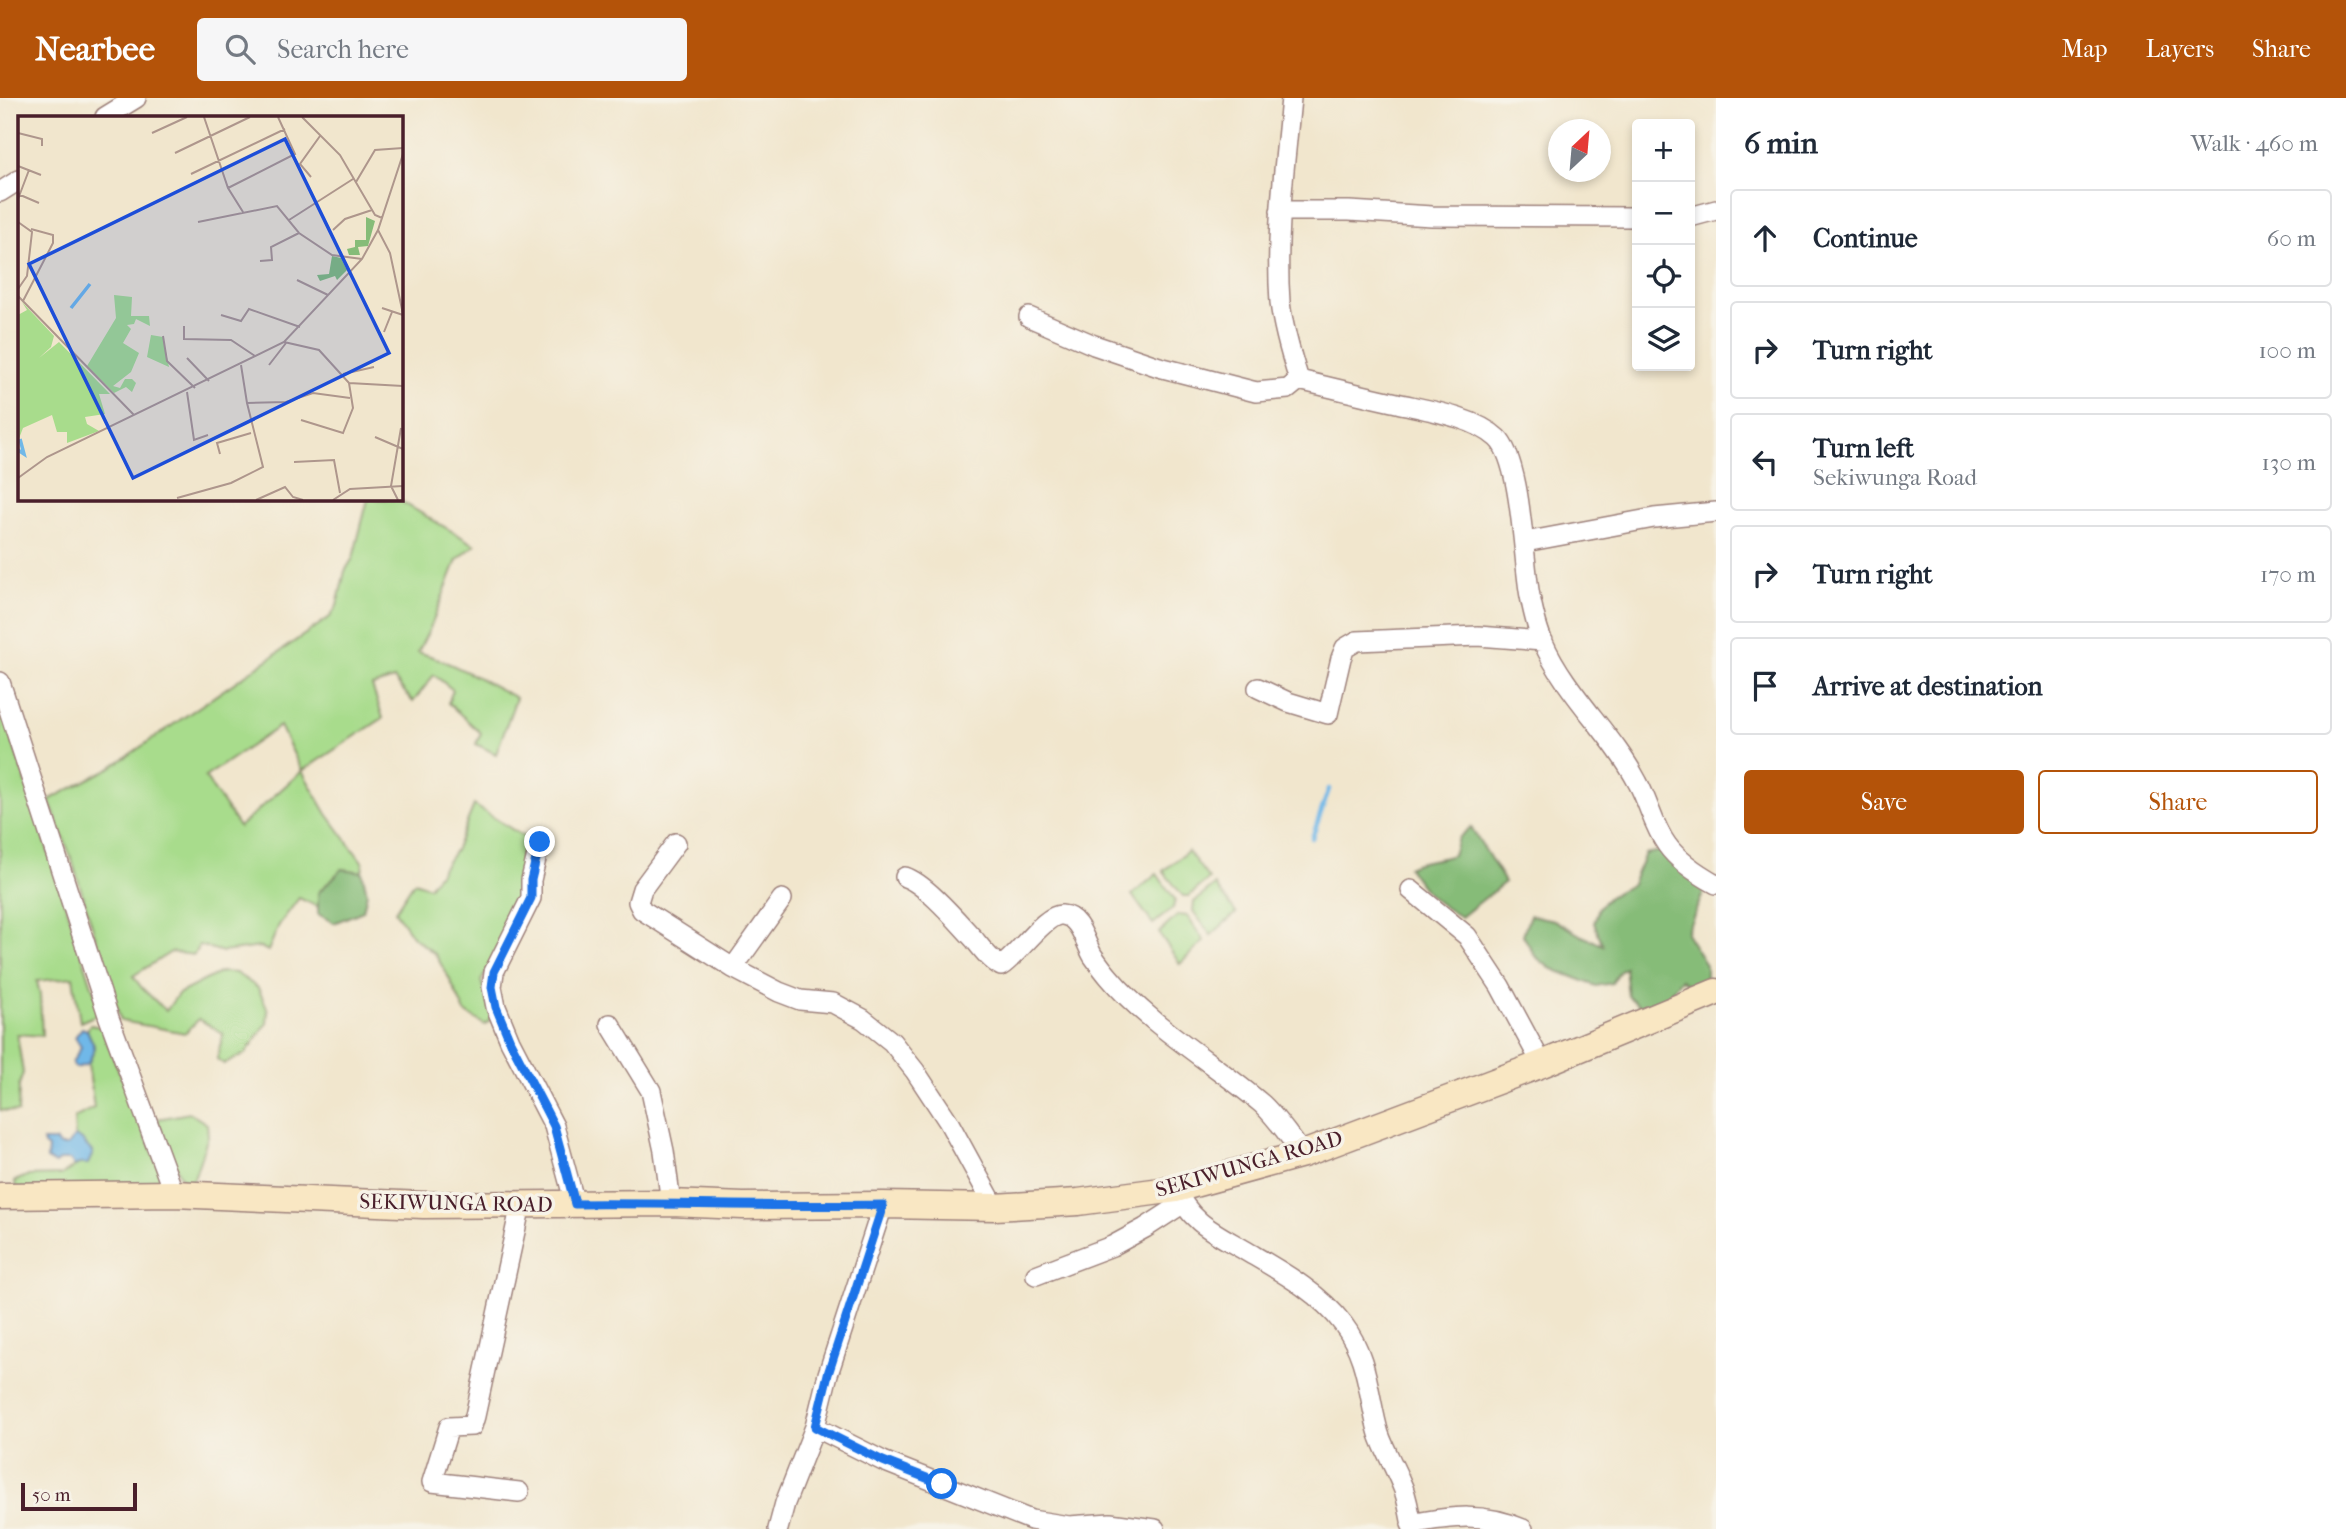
<!DOCTYPE html>
<meta charset="utf-8">
<style>
:root{--surface:#fff;--page:#f6f6f7;--text:#1f2937;--muted:#747a83;--line:#e0e1e3;--accent:#b45309}
body{margin:0;font-family:"IM FELL French Canon",serif;background:var(--page);color:var(--text)}
.controls{position:absolute;right:21px;top:21px;display:grid;overflow:hidden;border-radius:7px;box-shadow:0 4px 10px #0003}
.controls button{width:63px;height:63px;display:grid;place-items:center;padding:0;border:0;border-bottom:2px solid var(--line);background:var(--surface);color:var(--text);font:35px sans-serif}
.compass{position:absolute;left:1548px;top:21px;width:63px;height:63px;border-radius:50%;background:var(--surface);box-shadow:0 4px 10px #0003;rotate:26deg}
.scale{position:absolute;left:21px;bottom:18px;width:116px;box-sizing:border-box;padding-left:7px;border:4px solid #4a1f2b;border-top:0;font-size:19px;line-height:24px;white-space:nowrap;color:#4a1f2b;-webkit-text-stroke:5px #f7f3e8;paint-order:stroke}
.stop{position:absolute;width:21px;height:21px;margin:-16px;border:5px solid #1a73e8;border-radius:50%;background:#fff}
.stop.end{background:#1a73e8;border-color:#fff;box-shadow:0 2px 7px #0008}
.list{margin:0;padding:0;list-style:none}
h2{display:flex;justify-content:space-between;align-items:center;height:91px;margin:0;padding:0 28px;font-size:30px}
h2 small{font-size:23px;font-weight:400;color:var(--muted)}
.list li{display:grid;grid-template-columns:46px 1fr auto;gap:21px;align-items:center;box-sizing:border-box;height:98px;margin:0 14px 14px;padding:0 14px;border:2px solid var(--line);border-radius:7px}
.list b{display:block;font-size:26px;white-space:nowrap}
.list p{margin:0;font-size:23px;white-space:nowrap;color:var(--muted)}
.list em{font-size:23px;font-style:normal;color:var(--muted)}
.actions{display:flex;gap:14px;padding:21px 28px}
.actions a{flex:1;padding:16px 0;border:2px solid var(--accent);border-radius:7px;text-align:center;font-size:24px;color:var(--accent)}
.actions .main{background:var(--accent);color:#fff}
.icon{flex:none;width:38px;height:38px;fill:none;stroke:currentColor;stroke-width:2;stroke-linecap:round;stroke-linejoin:round}
.map{position:relative;flex:none;width:1716px;height:1431px;overflow:hidden}
header{display:flex;align-items:center;gap:42px;box-sizing:border-box;height:98px;padding:0 35px;background:var(--accent);color:#fff}
header strong{font-size:33px}
nav{display:flex;gap:38px;margin-inline-start:auto;font-size:24px}
.search{width:490px;height:63px;background:var(--page);display:flex;align-items:center;gap:18px;box-sizing:border-box;padding:0 24px;border-radius:7px;color:var(--muted);font-size:26px}
main{display:flex}
aside{flex:1;background:var(--surface)}
.map>svg:first-child{display:block}
.green{fill:#a8dc8c;stroke:#797e5c;stroke-width:2;fill-rule:evenodd}
.forest{fill:#86bc78;stroke:#686e52;stroke-width:2}
.water{fill:#70b8e8;stroke:#5d6c8a;stroke-width:2}
.lines{fill:none;stroke-linecap:round;stroke-linejoin:round}
.stream{stroke:#70b8e8;stroke-width:4.5}
.minor-casing{stroke:#9e827c;stroke-width:22}
.secondary-casing{stroke:#9e827c;stroke-width:29}
.minor{stroke:#fff;stroke-width:19}
.secondary{stroke:#f9e7c3;stroke-width:26}
.route{stroke:#1a73e8;stroke-width:9}
.labels{text-anchor:middle;stroke-width:7;stroke-linejoin:round;paint-order:stroke}
.street-label{font-size:21px;fill:#4a1f2b;stroke:#f7f3e8}
.inset-river{fill:none;stroke:#70b8e8;stroke-width:3.5}
.inset-road{fill:none;stroke:#ae968c;stroke-width:2}
.view{fill:#1d4ed8;fill-opacity:0.15;stroke:#1d4ed8;stroke-width:3.5}
.inset-edge{fill:none;stroke:#4a1f2b;stroke-width:3.5}
</style>
<header>
<strong>Nearbee</strong>
<div class="search"><svg class="icon" aria-label="search" viewBox="0 0 24 24"><circle cx="10" cy="10" r="6"/><path d="M15 15l6 6"/></svg>Search here</div>
<nav><a>Map</a><a>Layers</a><a>Share</a></nav>
</header>
<main>
<div class="map">
<svg width="1716" height="1431" viewBox="0 0 1716 1431">
<rect width="100%" height="100%" fill="#f7f3e8"/>
<filter id="ink" filterUnits="userSpaceOnUse"><feTurbulence type="fractalNoise" baseFrequency=".0143" numOctaves="2"/><feDisplacementMap in="SourceGraphic" scale="14" xChannelSelector="R" yChannelSelector="G"/><feConvolveMatrix kernelMatrix="1 2 1 2 8 2 1 2 1" color-interpolation-filters="sRGB"/></filter>
<filter id="wash" filterUnits="userSpaceOnUse"><feTurbulence type="fractalNoise" baseFrequency=".00686" numOctaves="4" result="noise"/><feDisplacementMap in="SourceGraphic" scale="28" xChannelSelector="R" yChannelSelector="G"/><feGaussianBlur stdDeviation="1.57" result="paint"/><feColorMatrix in="noise" values="0 0 0 0 0 0 0 0 0 0 0 0 0 0 0 0 0 1.4 0 .05"/><feComposite in="paint" operator="in"/></filter>
<g filter="url(#wash)">
<rect width="100%" height="100%" fill="#f1e6cd"/>
<path class="green" d="M368 401H397L475 447 457 462 430 530 418 554C451 564 485 583 516 600L496 656 476 646 481 635 448 605 453 592 434 577 413 604 394 581 372 588 383 620 302 673 327 716 363 765 362 774 342 771 318 795V809L299 800 279 827 268 853 260 849 223 854 199 847 194 857 171 854 133 878 142 890 166 913 178 896 221 874 236 875 258 890 268 912 267 925 245 956 224 966 217 961 223 936 199 921 185 935 121 923 72 762 49 702 110 670 330 519 337 508 345 473 353 460ZM280 628 302 673 239 729 205 679Z
M0 605 101 915 80 924 73 879 37 883 40 897 42 938 17 936 23 975 19 987 18 1014 0 1012Z
M474 707 535 746 522 813 481 883 495 917 485 927 465 914 448 878 435 856 412 838 395 813 414 784 429 789 456 751Z
M1188 753 1209 781 1189 798H1183L1163 773Z
M1157 776 1175 802 1173 810 1153 826 1132 797Z
M1215 787 1236 815 1211 837 1193 813 1194 804Z
M1178 817 1187 818 1204 843 1180 866 1159 835Z
M90 927 101 929 163 1079 159 1088 16 1091 15 1083 27 1078 61 1077 79 1066 82 1042 75 1038 74 1020 94 1010 88 966 95 950 87 932Z
M190 1015 207 1026 208 1038 192 1086 184 1083 179 1076 157 1021Z"/>
<path class="forest" d="M1471 729 1505 784 1461 819C1434 804 1425 795 1408 769 1422 761 1437 763 1453 757L1458 740Z
M1661 753 1706 789 1686 835 1706 867V885L1697 894 1681 881 1672 893 1667 906 1645 913 1628 898 1625 870 1619 874 1612 885 1596 888 1550 870 1535 858 1523 837 1530 817 1554 822 1582 838 1603 847 1594 825 1599 809 1609 799 1632 786 1645 756Z
M342 771 362 774 367 795 363 813 334 825 318 816V795Z"/>
<path class="water" d="M82 930 87 932 95 950 88 966 76 970 72 965 81 949 75 939Z
M75 1038 82 1042 93 1055 88 1066H79L74 1068 70 1062H60L55 1066 47 1061 48 1050 44 1047 43 1043H55L60 1048H67Z"/>
<g class="lines">
<path class="stream" d="M1312 740 1329 691"/>
</g>
</g>
<g filter="url(#ink)">
<g class="lines">
<defs>
<path id="minor" d="M1291 0C1285 68 1275 136 1280 204 1283 231 1291 257 1299 282
M105 19 136 0
M0 94 19 82
M1280 113H1349L1432 118 1637 119
M1690 119 1716 112
M1029 219 1094 247 1159 269 1256 294 1288 291 1299 282C1332 290 1365 298 1397 305 1427 312 1474 319 1497 340 1522 363 1523 463 1530 498 1533 513 1537 531 1543 544 1566 596 1612 635 1638 685 1649 705 1653 728 1667 747 1679 764 1698 776 1716 786
M1525 444 1654 420 1716 414
M0 584 109 920 174 1096
M1258 590 1288 604 1328 616 1341 560 1345 550 1357 543 1478 538 1543 543
M540 744 531 782V800L494 874 492 889 496 909 510 943 554 1028 575 1106
M676 745 642 791 638 804 642 812 733 870 779 894 800 902 833 905 863 921 892 944 915 973 948 1023 995 1109
M905 779C926 786 958 824 974 841 982 851 990 862 1001 868 1017 859 1045 815 1062 817 1080 818 1085 845 1093 858 1098 865 1103 872 1109 879 1149 927 1214 965 1262 1006 1277 1020 1290 1040 1303 1056
M1411 792 1467 838 1500 888 1542 966
M733 870 782 801
M610 926 651 993 664 1053 671 1105
M1176 1091C1190 1125 1216 1135 1246 1153 1280 1173 1319 1194 1343 1226 1369 1260 1368 1299 1379 1336 1385 1353 1394 1368 1401 1385 1408 1399 1409 1416 1413 1431
M883 1107 828 1276 815 1329 883 1363 1031 1422 1069 1428 1110 1425 1155 1431
M1036 1177 1112 1148 1145 1130 1182 1106
M519 1394 432 1384 449 1329 472 1328 475 1318 521 1106
M1411 1426C1453 1418 1483 1414 1523 1431
M778 1431 785 1405 815 1329"/>
<path id="secondary" d="M0 1098 174 1096 423 1107 671 1105 743 1108 883 1107 995 1109 1078 1104 1176 1091 1303 1056 1542 966 1716 894"/>
</defs>
<use href="#minor" class="minor-casing"/>
<use href="#secondary" class="secondary-casing"/>
<use href="#minor" class="minor"/>
<use href="#secondary" class="secondary"/>
</g>
</g>
<g class="lines" filter="url(#ink)">
<path class="route" d="M540 744 531 782V800L494 874 492 889 496 909 510 943 554 1028 575 1106C678 1105 780 1109 883 1107L828 1276 815 1329 883 1363 942 1386"/>
</g>
<g class="labels">
<g class="street-label">
<text transform="translate(1249 1066) rotate(-16)" y="7">SEKIWUNGA ROAD</text>
<text transform="translate(456 1105) rotate(1)" y="7">SEKIWUNGA ROAD</text>
</g>
</g>
<g transform="translate(18 18)">
<rect width="385" height="385" fill="#f1e6cd"/>
<path d="M96 179 114 181 113 200H131L132 210 118 203 116 208 109 209 113 213 105 227 121 237 113 256 95 270 102 272 107 263H114L118 267 114 276 108 271 96 277 69 250 98 202ZM4 186 36 220 33 231 21 242 41 226 92 278H81L87 298 67 301 69 308 81 315 49 327V316H39L34 299 5 312 0 325V199L9 194ZM133 219 145 221 151 251 129 241Z" fill="#a8dc8c"/>
<path d="M348 101 357 105 350 130 340 131 342 139H331L329 133 337 131V124H348ZM314 140 323 142 329 154 319 164 317 160 302 165 299 159 311 158Z" fill="#86bc78"/>
<path class="inset-river" d="M53 192 72 168M0 334 6 338 2 323"/>
<path class="inset-road" d="M186 1 210 72 225 96M284 1 322 39 357 99 364 102M0 17 24 23V30M134 17 169 1M157 37 232 1M0 50 23 59M173 58 267 13M293 61 282 48 302 20M338 66 357 34 385 32M210 72 277 38 260 1M0 78 21 87M0 83 11 54M271 104 335 63M0 106 14 116 9 160 0 173M180 106 259 90 281 117 314 139 344 143M315 114 327 103 354 94M360 114 372 137 385 198M242 145 254 144 253 131 281 117M279 164 310 179M0 180 116 299M5 185 35 127V119L13 113M364 192 385 199M203 199 223 205 231 193 282 211M166 210V223L213 224 237 240M366 216 374 196M145 220 149 245 177 272M266 226 301 234 331 267 385 270M169 242 191 265M223 249 229 287 268 286 295 277 332 282M251 249 268 227M325 258 356 251M169 276 176 324 190 319M385 287V312M283 304 325 317 335 292 331 267M357 321 385 333M202 338 199 327 233 317M276 346 316 344 322 377M0 362 29 341 266 226 344 143 360 114 385 38M159 382 213 367 245 351 229 287M238 384 267 371 275 381 285 384M315 384 332 373 385 370M380 384 373 370 383 312"/>
<path class="view" d="M267 23 371 237 115 362 11 148Z"/>
<rect width="385" height="385" class="inset-edge"/>
</g>
</svg>
<div class="controls">
<button>+</button>
<button>−</button>
<button><svg class="icon" aria-label="locate" viewBox="0 0 24 24"><circle cx="12" cy="12" r="6"/><path d="M12 2v4M12 18v4M2 12h4M18 12h4"/></svg></button>
<button><svg class="icon" aria-label="layers" viewBox="0 0 24 24"><path d="M12 4l9 5-9 5-9-5zM3 14l9 5 9-5"/></svg></button>
</div>
<svg class="compass" viewBox="-18 -18 36 36"><path d="M0-13l5 13h-10z" fill="#e53935"/><path d="M0 13l5-13h-10z" fill="#747a83"/></svg>
<div class="scale">50 m</div>
<div class="stop" style="left:942px;top:1386px"></div>
<div class="stop end" style="left:540px;top:744px"></div>
</div>
<aside>
<h2>6 min<small>Walk · 460 m</small></h2>
<ul class="list">
<li><svg class="icon" aria-label="ahead" viewBox="0 0 24 24"><path d="M12 20V5M6 11l6-6 6 6"/></svg><div><b>Continue</b></div><em>60 m</em></li>
<li><svg class="icon" aria-label="right" viewBox="0 0 24 24"><path d="M7 20v-9h11M14 6l5 5-5 5"/></svg><div><b>Turn right</b></div><em>100 m</em></li>
<li><svg class="icon" aria-label="left" viewBox="0 0 24 24"><path d="M17 20v-9H6M10 6l-5 5 5 5"/></svg><div><b>Turn left</b><p>Sekiwunga Road</p></div><em>130 m</em></li>
<li><svg class="icon" aria-label="right" viewBox="0 0 24 24"><path d="M7 20v-9h11M14 6l5 5-5 5"/></svg><div><b>Turn right</b></div><em>170 m</em></li>
<li><svg class="icon" aria-label="arrive" viewBox="0 0 24 24"><path d="M6 21V4h12l-3 4 3 4H6"/></svg><div><b>Arrive at destination</b></div></li>
</ul>
<div class="actions"><a class="main">Save</a><a>Share</a></div>
</aside>
</main>
